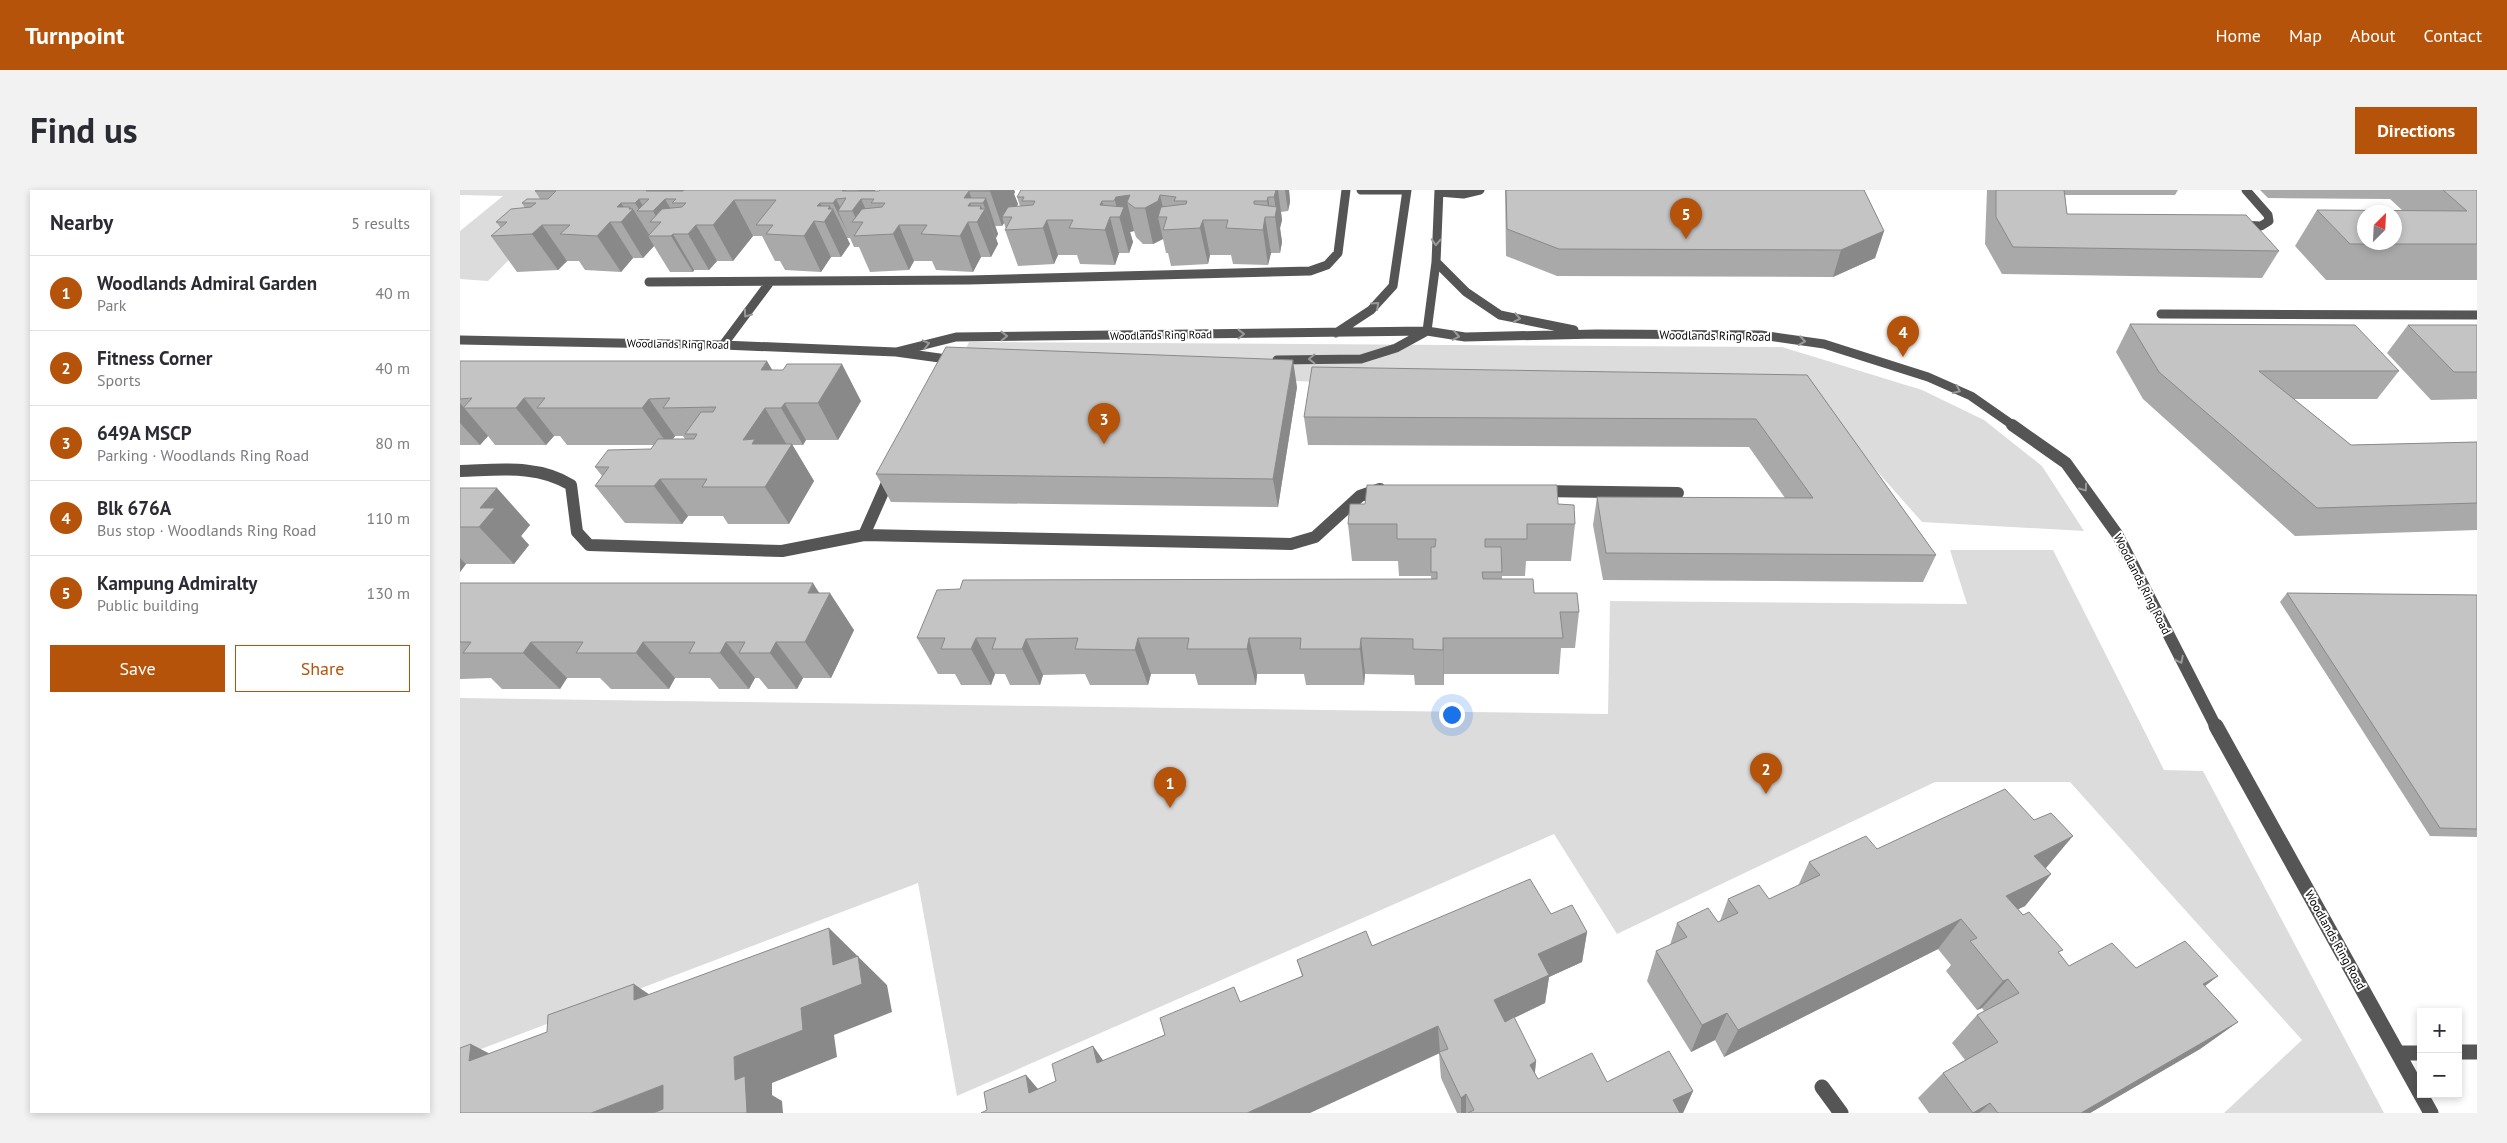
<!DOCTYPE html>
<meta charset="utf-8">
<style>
:root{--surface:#fff;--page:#f2f2f3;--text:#2b2b33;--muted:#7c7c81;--line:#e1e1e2;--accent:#b45309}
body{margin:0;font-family:"PT Sans",sans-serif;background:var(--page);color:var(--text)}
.controls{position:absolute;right:15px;bottom:15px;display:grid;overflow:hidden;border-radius:0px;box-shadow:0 2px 8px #0003}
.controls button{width:45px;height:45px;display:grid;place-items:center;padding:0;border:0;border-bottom:1px solid var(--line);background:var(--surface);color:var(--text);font:25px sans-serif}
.compass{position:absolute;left:1897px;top:15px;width:45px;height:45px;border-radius:50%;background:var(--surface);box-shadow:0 2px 8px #0003;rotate:24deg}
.you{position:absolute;left:991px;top:524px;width:18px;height:18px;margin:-12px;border:4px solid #fff;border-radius:50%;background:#1a73e8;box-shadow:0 0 0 8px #1a73e833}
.badge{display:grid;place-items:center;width:32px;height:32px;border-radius:50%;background:var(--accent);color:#fff;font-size:16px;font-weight:700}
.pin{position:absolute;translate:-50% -41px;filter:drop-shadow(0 1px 2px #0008)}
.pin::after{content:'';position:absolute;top:26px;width:18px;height:15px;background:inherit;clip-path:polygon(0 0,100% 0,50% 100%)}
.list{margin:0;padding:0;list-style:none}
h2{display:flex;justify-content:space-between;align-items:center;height:65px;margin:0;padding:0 20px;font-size:21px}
h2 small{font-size:16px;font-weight:400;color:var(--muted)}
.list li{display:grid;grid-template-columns:32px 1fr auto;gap:15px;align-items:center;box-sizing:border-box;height:75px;padding:0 20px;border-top:1px solid var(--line)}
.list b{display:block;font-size:19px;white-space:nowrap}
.list p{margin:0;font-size:16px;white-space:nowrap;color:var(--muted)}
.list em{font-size:16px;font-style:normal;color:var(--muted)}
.actions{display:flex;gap:10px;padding:15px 20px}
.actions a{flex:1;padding:11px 0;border:1px solid var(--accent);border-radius:0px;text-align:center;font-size:18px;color:var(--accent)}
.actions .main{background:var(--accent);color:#fff}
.map{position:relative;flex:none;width:2017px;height:923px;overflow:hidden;border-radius:0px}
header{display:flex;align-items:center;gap:30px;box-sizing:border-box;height:70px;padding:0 25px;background:var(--accent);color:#fff}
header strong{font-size:24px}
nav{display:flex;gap:28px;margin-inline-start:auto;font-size:18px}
.intro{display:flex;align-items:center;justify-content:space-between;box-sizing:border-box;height:120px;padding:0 30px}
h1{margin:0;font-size:35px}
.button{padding:12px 22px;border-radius:0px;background:var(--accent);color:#fff;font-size:18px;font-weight:700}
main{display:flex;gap:30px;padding:0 30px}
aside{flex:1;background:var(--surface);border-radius:0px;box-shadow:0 2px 8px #0003}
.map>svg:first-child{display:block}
.green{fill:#dcdcdc}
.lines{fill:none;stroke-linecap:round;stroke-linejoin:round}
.minor-far2{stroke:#555;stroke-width:9}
.minor-far1{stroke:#555;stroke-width:12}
.minor{stroke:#555;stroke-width:15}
.wall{fill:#a9a9a9;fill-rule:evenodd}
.shaded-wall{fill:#898989}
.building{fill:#c4c4c4;stroke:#898989;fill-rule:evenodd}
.oneway{stroke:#999}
.labels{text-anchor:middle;stroke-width:4;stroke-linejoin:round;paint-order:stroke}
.far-street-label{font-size:11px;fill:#000;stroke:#fff}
.street-label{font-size:12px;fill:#000;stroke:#fff}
</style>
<header>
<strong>Turnpoint</strong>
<nav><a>Home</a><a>Map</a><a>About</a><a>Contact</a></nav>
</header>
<div class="intro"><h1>Find us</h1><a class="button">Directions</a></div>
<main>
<aside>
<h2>Nearby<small>5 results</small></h2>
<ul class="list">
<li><span class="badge">1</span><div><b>Woodlands Admiral Garden</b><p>Park</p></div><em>40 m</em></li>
<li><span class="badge">2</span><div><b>Fitness Corner</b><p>Sports</p></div><em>40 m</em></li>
<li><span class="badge">3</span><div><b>649A MSCP</b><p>Parking · Woodlands Ring Road</p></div><em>80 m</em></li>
<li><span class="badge">4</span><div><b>Blk 676A</b><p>Bus stop · Woodlands Ring Road</p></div><em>110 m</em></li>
<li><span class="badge">5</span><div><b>Kampung Admiralty</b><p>Public building</p></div><em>130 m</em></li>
</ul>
<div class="actions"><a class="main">Save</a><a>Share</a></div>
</aside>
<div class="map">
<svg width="2017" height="923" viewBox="0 0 2017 923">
<rect width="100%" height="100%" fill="#fff"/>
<path class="green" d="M0 0H118L28 91 0 89V41L43 6 0 5Z
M509 152 1322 157 1462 200 1524 230 1582 276 1624 341 1462 332 1348 203 862 192 496 180Z
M1490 360H1593L1704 580 1743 581 1924 923H1764L1842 850 1610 592H1475L1157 744 1094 644 497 906 458 693 0 867V508L1148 524 1150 411 1507 414Z"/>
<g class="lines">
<path class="minor-far2" d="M901 0H947
M979 2 1003 4 1020 0
M1780 35 1801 36 1809 31 1808 25 1786 0
M976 72 1006 102 1040 125 1114 140
M189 92 509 90 850 81 867 75 878 63 886 0
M1701 124 2017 125
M876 143 911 120 933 96 947 0
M0 150 263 155 436 162 494 170
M263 155 310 92
M436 162 496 147 967 141 1005 147 1136 144 1301 145 1364 154 1468 187 1511 206 1554 236
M817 170 901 169 936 158 967 141 976 72 979 0"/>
<path class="minor-far1" d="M1552 235 1606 273 1657 344 1756 537
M0 281C38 280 77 274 111 295L117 342 129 355 322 361 404 345 831 354 855 347 900 306 920 299
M1080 301 1218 303
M404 345 431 284"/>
<path class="minor" d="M1756 536 1971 923
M1998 862H2017
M1938 863H1961
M1362 897 1381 923"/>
</g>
<path class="wall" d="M77 0H415V1H419L420 0H554L555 2 554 4 558 14 557 16H560L557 7 561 0H829L830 12 828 21 821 22 822 30 820 38 822 52 820 63H811L808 75 773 74 771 65H750L748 74 711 76 708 63H706L703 49 693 54H683L676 47 674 41 670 42 673 52 669 63H659L655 75 620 74 617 65H598L594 74 558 76 545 40 546 39 544 33 542 36H535L538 44 536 48 538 54 531 67H521L513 82 476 80 472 71H454L449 80 410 82 399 57H394L390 48H387L390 54 381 67H371L361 82 325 80 320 71H315L302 46H293L273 71H257L249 80H234L233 82H210L194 56 183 68H173L161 82 125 80 119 71H107L98 80 57 82 31 46 41 38 36 32 65 18 62 13 80 9 75 1Z
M1045 0H1404L1424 41 1415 68 1373 87 1097 86 1046 66Z
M1527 0H1718L1715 5H1605L1607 24 1819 61 1802 88 1542 84 1525 54Z
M1800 0H2017V90H1866L1835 56 1857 20 1943 21 1930 9 1808 8Z
M1670 134 1939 181 1917 209H1834L1891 255 2017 252V340L1835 346 1683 209 1656 162Z
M1948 135H2017V209L1971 210 1927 163Z
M0 171 312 180 401 211 378 250H346L343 255H332L354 291 329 334H268L263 326H228L222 334 165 333 135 296 142 286 135 277 191 259 194 255H107L100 246H94L86 255H35L28 246 20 255H0ZM215 246H223L225 249H213Z
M1347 185 1476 365 1463 392 1143 390 1133 335 1137 307 1325 308 1289 257 848 255 844 227Z
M837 197 818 317 431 312 416 284Z
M0 298 70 335 61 346 69 355 54 374H6L0 382Z
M1098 314 1115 334 1111 371H1066L1065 386H1042V389L1119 422 1115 458H1101L1099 484H984V495H955L954 485 905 484 904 495H846L844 484H797L796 495H738L735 484H691L688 495H630L625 484 583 485 580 495H550L545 484H535L531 495H501L495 484H478L457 448 971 389V386H939L938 371H892L888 334Z
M0 393 359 403 394 440 371 488H343L337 499H308L299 488H295L289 499H259L250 488H215L209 499H151L140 488H107L100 499H42L31 488 0 489Z
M1827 403 2017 405V647L1970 646 1820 412Z
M1417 659 1586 679 1591 684 1565 716 1558 719 1600 764 1609 776 1676 778 1745 796 1778 832 1740 859 1630 923H1469L1458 908 1483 883 1505 870 1492 853 1517 825 1524 821 1522 818 1517 820 1486 781 1491 775 1478 759 1264 867 1255 850 1231 862 1187 791 1196 761 1210 755 1217 733 1258 732 1260 731 1268 709H1309L1338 696 1349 672Z
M1091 724 1127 742 1122 772 1089 787 1085 813 1054 828 1076 871 1075 883 1078 889 1147 892 1233 901 1223 923H997L981 888 979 863 527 920 566 885 578 899 596 891 633 856 643 871 842 786 837 770Z"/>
<path class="shaded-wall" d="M178 0H232L226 13 216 9H205L225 44H213L234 80 233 82 211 46 201 32H199L193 21 189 9Z
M383 0H386L394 18 401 9 397 0H415L416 2 414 9H401L417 44 403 32H398L382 1Z
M520 0H554L555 2 554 4 558 14 552 26 542 27 544 33 542 36 530 1Z
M652 0H668L672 16 667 12 674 41 670 42 673 52 669 63Z
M816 0H818L822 30 820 38 822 52 820 63 815 27 816 21 814 7Z
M825 0H829L830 12 828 21Z
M509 1 513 13H510L517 32 504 8Z
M700 5 705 27H698L703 49 693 54 685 18Z
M808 7 811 27H810L807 11Z
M526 8 538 44 536 48 523 13Z
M179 9 186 21H180L175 13Z
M376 9 382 21H378L390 48 373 13Z
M274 10 293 46 273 71 253 35Z
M642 11 648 33 650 27 659 63 655 75 645 40 640 15Z
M161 13 168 24 169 19 170 17 172 20 173 19 190 46H188L194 56 183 68 161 32 157 17Z
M360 13 367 28 368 19 370 16 372 21 373 19 390 54 381 67 357 16Z
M521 16 523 22 525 19 538 54 531 67 517 32 520 19Z
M805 27 811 63 808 75 803 40Z
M587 30 598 65 594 74 583 38Z
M743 30 750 65 748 74 740 38Z
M354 31 371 67 361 82 344 46Z
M150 32 173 68 161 82 137 46Z
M508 32 521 67 513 82 500 46Z
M82 35 107 71 98 80 72 44Z
M236 35 257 71 249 80 228 44Z
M439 35 454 71 449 80 433 44Z
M1424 41 1415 68 1373 87 1381 60Z
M833 170 837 197 818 317 813 289Z
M307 171 329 208 325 214 346 250 343 255 321 218 301 180Z
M382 174 401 211 378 250 358 213Z
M64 208 94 246 86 255 56 218Z
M189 209 215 246 208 255 182 218Z
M0 213 28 246 20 255 0 233Z
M305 218 327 255 332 254 354 291 329 334 305 297 283 250Z
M200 289 228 326 222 334 194 296Z
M37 298 70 335 61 346 69 355 54 374 19 337 20 318Z
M0 368 6 374 0 382Z
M353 393 365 412 370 403 394 440 371 488 345 452 348 403Z
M516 448 535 484 531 495 511 459Z
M678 448 691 484 688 495 675 460Z
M789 448 797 484 796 495 787 459Z
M901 448 905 484 904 495 900 459Z
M983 448 984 484V495L983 460Z
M566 449 583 485 580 495 562 459Z
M71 452 107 488 100 499 63 463Z
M183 452 215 488 209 499 176 463Z
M266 452 295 488 289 499 260 463Z
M316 452 343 488 337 499 310 463Z
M1613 646 1586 678 1548 698 1574 666Z
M1591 684 1565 716 1521 737 1546 706Z
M1501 729 1478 759 1264 867 1278 840Z
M369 738 427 795 432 822 374 845 377 867 312 893V905L322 911 323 923H287L275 890 274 867 341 818 373 775Z
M1127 742 1122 772 1089 787 1085 813 1033 838 1034 810 1078 764Z
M1758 786 1722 814 1743 794Z
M1548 789 1522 818 1517 820 1543 791Z
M174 794 215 822 174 810Z
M1267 823 1255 850 1231 862 1242 835Z
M1778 832 1740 859 1630 923H1621Z
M978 836 980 863 850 923H787Z
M11 854 61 880 9 871Z
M633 856 652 883 637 873Z
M1076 871 1073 897 1070 875Z
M566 885 588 911 569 903Z
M203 895 236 923H131Z
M1233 901 1223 923H1207L1213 910Z
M1006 904V923H1001V908Z
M1530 913 1519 923H1512Z"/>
<path class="building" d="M77 0H187L186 1H223L224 0H383L382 1H419L420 0H530V1H509L504 8H526L523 13H510L508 16H521L520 19H525L517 32H508L500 46 461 44 467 35H439L433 44 394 46 403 32H392L402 19 422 17 425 13H411L414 9H401L392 21H378L386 8 376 9 373 13H360L357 16H370L368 19H373L364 32 354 31 344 46 306 44 313 35H296L316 10H274L253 35H236L228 44H213L211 46H188L201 32H190L202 19 222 17 226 13H212L216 9H205L193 21H177L189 9H179L175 13H161L157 17H170L169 19H173L161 32H150L137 46 100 44 110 35H82L72 44 31 46 47 32H36L51 19 71 17 76 13H62L67 9H88L96 1H75Z
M561 0H816L814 7H808L807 11H794V14L817 17 815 27H805L803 40 766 38 768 30H743L740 38 703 40 707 27H698L701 17 726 14 727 11H714L716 7 700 5 698 11 685 18H675L667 12 670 5 656 7 654 11H642L640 15 664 17 660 27H650L645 40 609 38 613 30H587L583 38 545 40 552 27H542L548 17 573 15 575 11H562L564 7H557Z
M1046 0H1404L1424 41 1381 60 1099 59 1047 39Z
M1536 0H1604L1607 24 1786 25 1819 61 1553 57 1536 27Z
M1983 0H2017V54H1890L1857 20 2007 21ZM1904 22H1934V52H1904Z
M1670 134 1895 135 1939 181H1799L1891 255 2017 252V313L1857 318 1699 182Z
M1948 135H2017V182H1994Z
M486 157 833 170 813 289 416 284Z
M0 171H307L301 180H323L327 174H382L358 213H325L321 218H305L283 250 295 249 292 254H332L305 297H242L247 289H200L194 296H135L149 277H135L148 260 191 259 198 249H234L237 244H225L241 222H253L256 217 203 218 210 208 189 209 182 218H77L85 208H64L56 218H3L12 208 0 209Z
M852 177 1347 185 1476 365 1146 363 1137 307 1353 308 1296 229 844 227Z
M907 295H1097L1098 314 1114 315 1115 334H1067V349H1025V357H1041L1042 382H1022L1023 389H1073L1074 403H1117L1119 422H1100L1103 448H983V460L953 459V449L901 448 900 459H840L841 448H789L787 459H727L729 448H678L675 460 615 459 618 448 566 449 562 459H532L536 448H516L511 459H481L485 448H457L477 400 500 399 503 390 977 389V382H971V357H975L976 349H937V334H888L890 314H905Z
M0 298H37L20 318H35L19 337H0Z
M0 393H353L348 403H370L345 452H316L310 463H279L285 452H266L260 463H229L235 452H183L176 463H116L123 452H71L63 463H3L11 452H0Z
M1827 403 2017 405V639L1980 638Z
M1545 599 1574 630 1591 623 1613 646 1574 666 1591 684 1546 706 1563 725 1569 722 1603 760 1598 762 1609 776 1652 753 1676 778 1725 751 1758 786 1743 794 1778 832 1621 923H1538L1530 913 1513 923 1483 883 1538 852 1517 825 1559 803 1548 789 1543 791 1510 751 1517 748 1501 729 1278 840 1267 823 1242 835 1196 761 1227 747 1217 733 1248 718 1258 732 1278 723 1268 709 1299 695 1309 709 1360 685 1349 672 1406 646 1417 659Z
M1070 689 1091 724 1112 715 1127 742 1078 764 1089 785 1034 810 1045 832 1054 827 1076 871 1070 875 1078 889 1132 863 1147 892 1209 861 1233 901 1213 910 1220 923H1008L1014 920 1006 904 1001 908 979 862 988 859 978 836 787 923H521L527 920 524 902 566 885 569 903 596 891 592 874 633 856 637 873 705 845 700 828 774 797 780 812 843 786 837 770 906 741 912 756Z
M369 738 373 775 398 766 402 794 341 818 343 840 274 867 275 890 285 886 287 923H193L203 919V895L131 923H0V858L11 854 9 871 87 842 88 825 174 794V810Z"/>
<defs><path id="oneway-chevron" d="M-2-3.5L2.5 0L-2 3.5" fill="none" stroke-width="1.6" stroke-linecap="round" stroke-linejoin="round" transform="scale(1.25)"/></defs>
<g class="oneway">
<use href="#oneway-chevron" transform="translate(976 52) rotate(92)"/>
<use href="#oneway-chevron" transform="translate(916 115) rotate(-42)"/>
<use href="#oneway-chevron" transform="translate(287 124) rotate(126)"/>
<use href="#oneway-chevron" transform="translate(1057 128) rotate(11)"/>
<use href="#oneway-chevron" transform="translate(781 144) rotate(-1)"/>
<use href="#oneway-chevron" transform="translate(544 146) rotate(-1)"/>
<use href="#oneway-chevron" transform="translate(996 146) rotate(10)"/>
<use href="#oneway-chevron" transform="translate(1342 151) rotate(8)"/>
<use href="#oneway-chevron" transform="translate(466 154) rotate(-14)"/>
<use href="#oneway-chevron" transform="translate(852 169) rotate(179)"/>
<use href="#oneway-chevron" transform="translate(1497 200) rotate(25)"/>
<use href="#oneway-chevron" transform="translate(1624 298) rotate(54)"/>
<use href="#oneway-chevron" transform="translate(1720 470) rotate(63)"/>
</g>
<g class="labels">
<g class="far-street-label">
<text transform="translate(701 145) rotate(-1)" y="4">Woodlands Ring Road</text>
<text transform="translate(218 154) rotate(1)" y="4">Woodlands Ring Road</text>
</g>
<g class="street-label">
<text transform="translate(1255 146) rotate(1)" y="4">Woodlands Ring Road</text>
<text transform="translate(1682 394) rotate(63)" y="4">Woodlands Ring Road</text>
<text transform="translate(1875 750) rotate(61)" y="4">Woodlands Ring Road</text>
</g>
</g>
</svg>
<div class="controls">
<button>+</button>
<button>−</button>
</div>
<svg class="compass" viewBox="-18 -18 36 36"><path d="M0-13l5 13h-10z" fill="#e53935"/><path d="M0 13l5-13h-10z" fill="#7c7c81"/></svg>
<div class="you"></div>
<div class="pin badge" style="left:710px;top:618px">1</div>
<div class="pin badge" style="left:1306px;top:604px">2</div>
<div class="pin badge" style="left:644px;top:254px">3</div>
<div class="pin badge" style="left:1443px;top:167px">4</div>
<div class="pin badge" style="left:1226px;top:49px">5</div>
</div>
</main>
